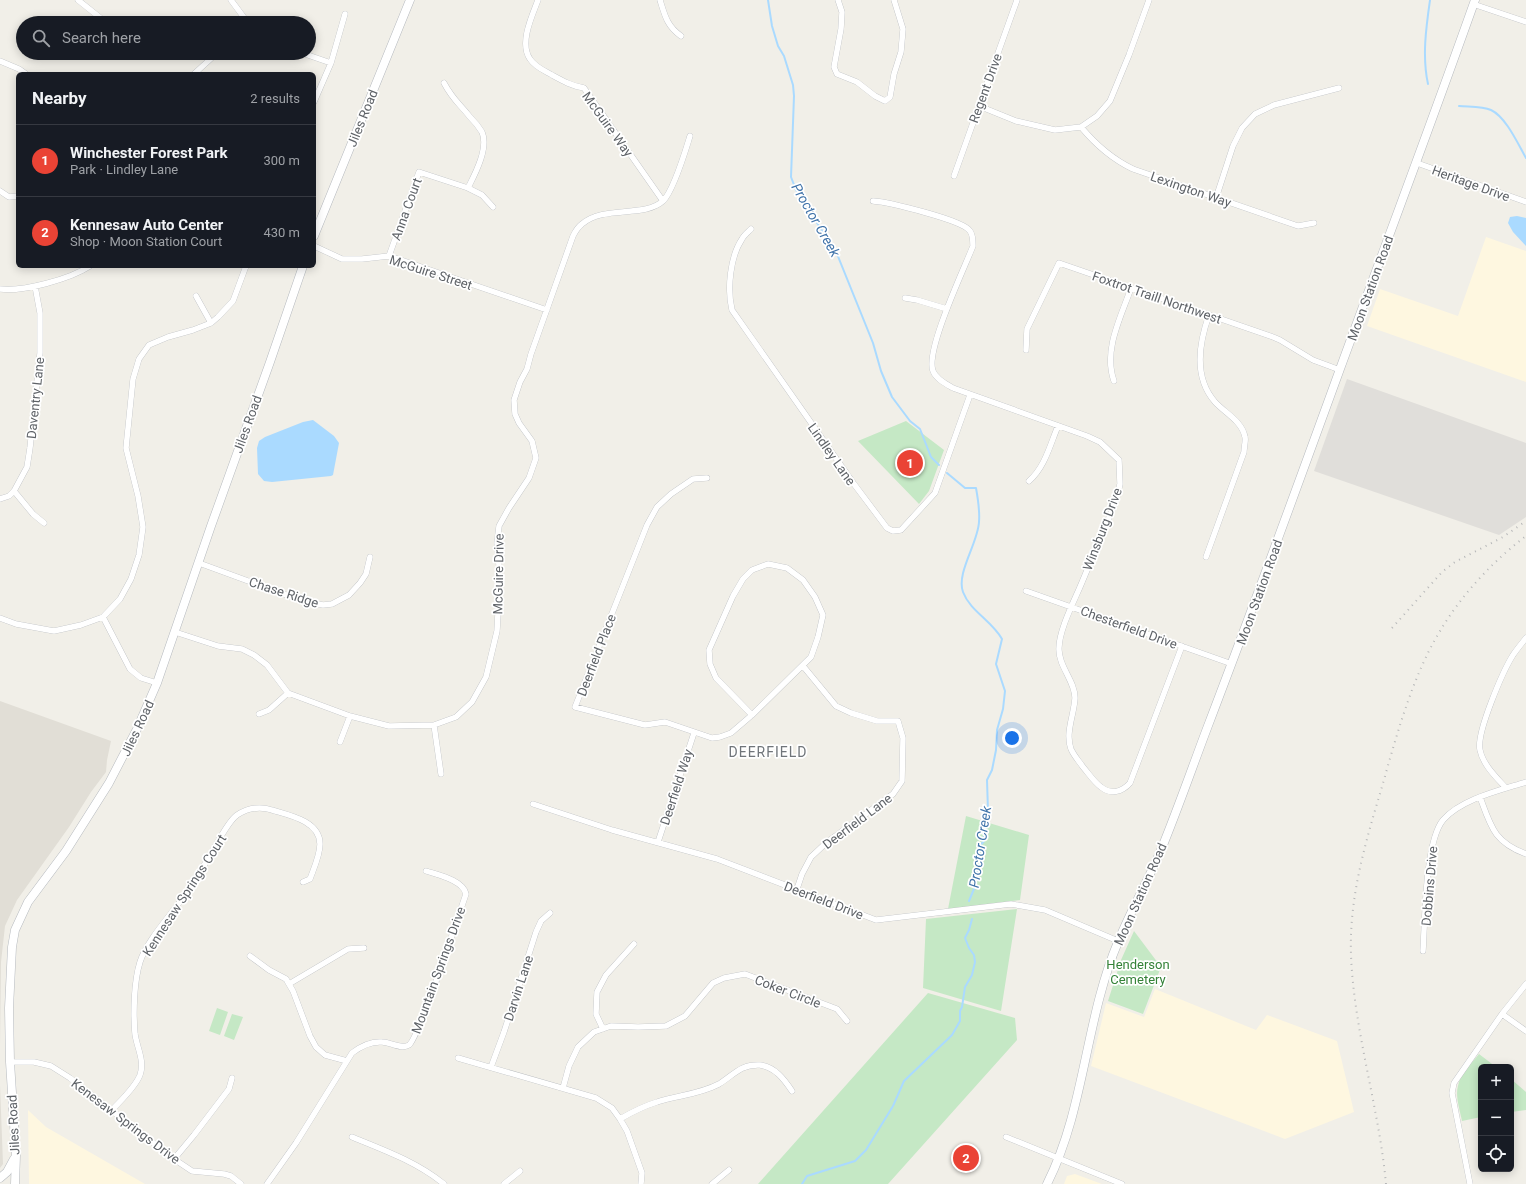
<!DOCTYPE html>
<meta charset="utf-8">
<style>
:root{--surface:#171b24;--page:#242831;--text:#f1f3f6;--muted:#9ea1a6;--line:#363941;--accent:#ea4335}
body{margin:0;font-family:Roboto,sans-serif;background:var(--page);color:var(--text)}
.controls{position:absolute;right:12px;bottom:12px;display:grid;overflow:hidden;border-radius:6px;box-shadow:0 2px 10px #0003}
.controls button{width:36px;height:36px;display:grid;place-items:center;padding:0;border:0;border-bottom:1px solid var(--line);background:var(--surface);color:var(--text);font:20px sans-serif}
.you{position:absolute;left:1012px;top:738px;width:14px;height:14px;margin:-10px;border:3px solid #fff;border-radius:50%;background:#1a73e8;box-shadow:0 0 0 6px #1a73e833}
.badge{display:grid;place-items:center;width:26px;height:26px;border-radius:50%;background:var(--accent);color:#fff;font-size:13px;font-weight:700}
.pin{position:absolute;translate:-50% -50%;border:2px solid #fff;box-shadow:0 1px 4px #0006}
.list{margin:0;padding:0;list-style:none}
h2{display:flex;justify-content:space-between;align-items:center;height:52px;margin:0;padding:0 16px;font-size:17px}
h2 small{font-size:13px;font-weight:400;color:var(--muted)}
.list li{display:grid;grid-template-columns:26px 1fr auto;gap:12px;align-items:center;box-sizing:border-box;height:72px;padding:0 16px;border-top:1px solid var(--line)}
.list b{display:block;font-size:15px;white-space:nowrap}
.list p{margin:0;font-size:13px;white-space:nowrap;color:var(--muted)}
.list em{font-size:13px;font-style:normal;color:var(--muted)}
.icon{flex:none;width:22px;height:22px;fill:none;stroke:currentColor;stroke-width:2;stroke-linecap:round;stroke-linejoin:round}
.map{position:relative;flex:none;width:1526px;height:1184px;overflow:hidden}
.search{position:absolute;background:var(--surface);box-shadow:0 2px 10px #0003;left:16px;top:16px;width:300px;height:44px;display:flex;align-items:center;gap:10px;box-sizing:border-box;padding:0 14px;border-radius:22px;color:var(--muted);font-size:15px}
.panel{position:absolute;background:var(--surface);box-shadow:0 2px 10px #0003;left:16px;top:72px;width:300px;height:196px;border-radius:6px}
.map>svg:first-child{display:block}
.commercial{fill:#fef7e0}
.industrial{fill:#e0deda}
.education{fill:#e1ded6}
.green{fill:#c5e8c5}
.water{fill:#aadaff}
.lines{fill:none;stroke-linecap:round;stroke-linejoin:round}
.stream{stroke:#aadaff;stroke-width:2}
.street-casing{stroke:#b5b8bc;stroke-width:6}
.secondary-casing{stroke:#b6babf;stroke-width:9}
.street{stroke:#fff;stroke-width:5.5}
.secondary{stroke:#fff;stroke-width:8}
.rail{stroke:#b6b7b8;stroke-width:2;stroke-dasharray:1 5;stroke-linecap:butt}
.labels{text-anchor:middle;stroke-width:3.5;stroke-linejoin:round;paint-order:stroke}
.street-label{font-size:13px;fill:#5f6368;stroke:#fff}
.park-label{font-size:13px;fill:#348238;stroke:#fff}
.water-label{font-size:14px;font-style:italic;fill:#4174aa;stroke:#fff}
.neighbourhood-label{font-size:14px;letter-spacing:1px;fill:#70757a;stroke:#fff}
</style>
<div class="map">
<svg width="1526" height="1184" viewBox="0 0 1526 1184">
<rect width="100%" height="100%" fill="#f1efe8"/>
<path class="commercial" d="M1486 237 1526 251V382L1367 326 1380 289 1458 316Z
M1155 989 1256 1030 1267 1015 1337 1041 1354 1112 1285 1139 1091 1066 1106 1003 1144 1017Z
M28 1110 46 1127 145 1184H29Z
M1075 1174 1102 1184H1064L1067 1176Z"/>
<path class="industrial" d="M1347 379 1526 443V517L1499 535 1314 471Z"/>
<path class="education" d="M0 701 111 741 107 760 106 772 91 792 69 827 17 900 5 926 1 962 0 1046Z
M0 1085 3 1164 0 1168Z"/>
<path class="green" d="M906 421 944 450 929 491 919 504 858 441Z
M966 816 1029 835 1020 900 948 909Z
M1017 909 1001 1011 923 988 926 919Z
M1134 931 1161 967 1143 1014 1108 1001 1121 960Z
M928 993 1015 1018 1017 1040 888 1184H758Z
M217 1008 228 1012 220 1035 209 1031Z
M232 1014 243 1017 234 1040 224 1036Z
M1479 1054 1496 1067H1481V1117L1462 1121C1460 1110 1455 1096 1458 1086 1460 1074 1472 1063 1479 1054Z
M1511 1079 1526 1092V1110L1511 1112Z"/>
<path class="water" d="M1517 216 1526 218V246L1513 232 1508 223 1510 217Z
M313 420 334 436 339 443 333 475 331 476 272 482 264 481 258 474 257 448 259 441 265 437 303 422Z"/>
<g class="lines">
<path class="stream" d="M768 0 772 26 778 46 784 56 793 85 794 96 791 177 796 190 837 254 873 343 881 371 892 397 910 421 920 429 931 457 939 465
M1428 84C1422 57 1426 28 1430 0
M1459 106C1469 107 1482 106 1491 110 1506 117 1518 144 1526 158
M947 473 965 488H976C978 499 980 510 979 522 978 543 956 573 963 592 970 611 992 621 1002 639L996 664 1005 691 1003 709 997 730 996 750 992 770 987 780 988 811 984 832V841L978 848 976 884 969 901
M802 1184 807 1176 855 1161 866 1150 893 1106 904 1081 952 1035 960 1021V1011L962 1007 965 987 972 975 975 962 974 955 969 948 965 938 969 930 972 919"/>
<defs>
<path id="street" d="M78 0 103 20
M231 0 248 23
M538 0C532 16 519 43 530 59 535 67 545 71 552 75 563 81 572 86 584 88L663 201
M660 0C665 16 667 26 681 36
M838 0 842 12 841 29 834 67 837 74 857 82 875 96 885 101 890 97 894 74 901 52 903 29 894 0
M1473 4 1526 22
M302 53 331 63
M0 61 19 69 26 74
M194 74 217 53
M444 83C453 100 459 103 470 117 474 121 479 127 482 132 489 148 475 174 468 188
M314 102 331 63 345 14
M979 106 1016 121 1055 130 1081 127 1097 116 1110 101 1129 55 1149 0
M1081 127C1096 145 1112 159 1133 169L1298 226 1314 223
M1417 163 1526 202
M954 176 1017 0
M0 191 9 197 18 196
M1216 198 1233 146 1242 128 1255 114 1274 105 1339 88
M873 201C888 202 963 220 970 231 973 235 973 241 973 246 964 269 925 351 933 371 936 379 946 384 953 388L1087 436 1100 442 1119 460 1120 484 1116 501C1104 529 1092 558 1080 587 1073 603 1058 633 1059 650 1059 667 1075 681 1075 698 1074 715 1065 733 1071 749 1074 756 1079 761 1083 767 1089 774 1094 782 1101 787 1111 795 1122 792 1130 783L1182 646
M751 229C748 232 744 235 742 239 730 257 727 289 732 310L854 484 887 528 893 531 901 530 935 493 970 395
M314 246 342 259H362L389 256 547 310
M389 256 419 172 468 188 482 195 493 207
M0 289C23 292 70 279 90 266
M196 296 211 323
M905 298 917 300 947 309
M1026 350 1027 329 1059 263 1273 337 1280 340 1313 360 1340 370
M1114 381C1103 350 1121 317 1131 288
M707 478 693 479 671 494 657 507 647 525 575 707 645 725 665 722 712 738 720 737 731 733 752 715 811 657 818 637 823 615 815 597 803 580 787 568 768 564 752 570 743 579 733 596 709 650 710 664 716 678 752 715
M1029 481C1045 467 1050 445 1058 426
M14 491 33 514 44 523
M0 499 9 496 14 491 27 467 30 448 40 353V313L35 286
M1206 557 1244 452C1244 447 1246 441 1245 437 1242 421 1225 413 1215 402 1193 377 1199 343 1209 315
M199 563 303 601 323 605 332 604 349 595 360 583 366 574 370 557
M1026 591 1232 664
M103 617 130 669 141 678 157 683
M0 618 16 624 54 631 81 625 103 617 120 599 131 579 139 555 143 527 138 496 126 448 133 379 139 359 149 345 168 337 193 330 211 323 218 317 233 301 246 266
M175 632 218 646 242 649 254 655 267 665 288 693 350 716 389 726 434 725 456 717 472 702 486 677 497 631 500 577 497 543 499 526 509 508 529 478 536 458 532 441 519 423 515 414 514 400 520 382 527 369 531 354 573 236C575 232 578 227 582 224 604 205 644 218 663 201 674 190 685 152 690 136
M259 714 269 710 288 693
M434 725 441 774
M340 742 350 716
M1506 788C1497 778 1483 765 1480 750 1476 733 1503 671 1513 655 1517 649 1522 643 1526 638
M1480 797C1491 827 1494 842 1526 854
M533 804 612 830 717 859 876 920 1011 904 1045 910 1118 941
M658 842 694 733
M797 889 802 874 811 857 826 843 893 794 902 781 903 738 898 721H877L851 713 836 706 803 666
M1423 951C1425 921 1425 842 1443 820 1461 799 1501 790 1526 782
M250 956 269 970 286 979 293 991 310 1036 316 1047 325 1055 347 1061
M289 984 348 949 364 948
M1502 1014 1526 1031
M603 1029 596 1014 597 992 606 975 634 944
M458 1058 596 1098 612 1108 620 1119 627 1131 642 1173 641 1184
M10 1062H34L51 1066 70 1078 174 1159 192 1171 224 1174 231 1176 241 1184
M491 1067 504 1032 536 932 541 921 550 913
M563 1088 569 1066 578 1047 594 1032 611 1026 638 1027 666 1026 685 1016 713 983 724 978 745 974 837 1009 847 1021
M111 1111C120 1101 135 1088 140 1075 145 1061 137 1048 135 1034 133 1013 134 981 140 962 147 940 171 915 184 896 196 880 206 862 216 845 221 836 230 820 237 815 248 808 260 806 272 810 289 815 320 821 320 844 320 855 314 868 310 879L303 882
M620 1119C632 1112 644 1106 657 1102 678 1095 698 1095 719 1084 734 1075 740 1064 760 1065 775 1067 784 1079 792 1091
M352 1137C384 1150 417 1162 444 1184
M1006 1137 1122 1184
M174 1159 194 1135 229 1089 232 1078
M267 1184 296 1143 352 1053C361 1046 370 1041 382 1042 390 1042 401 1050 409 1045 419 1038 459 914 466 894 463 880 438 875 426 871
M504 1184 520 1171
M712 1184 729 1170
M1470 1184 1452 1093 1454 1083 1502 1014 1526 984"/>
<path id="secondary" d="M314 236 410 0
M0 1178 7 1172 14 1159
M15 1184 16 1155 10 1062 9 1008 12 947 15 930 28 902 66 851 109 783 137 729 157 683 211 526 270 362 303 266
M1047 1184C1085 1109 1085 1020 1118 942 1131 910 1148 881 1161 850 1177 811 1191 771 1206 731 1252 611 1296 490 1340 369 1385 246 1431 124 1475 0"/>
</defs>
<use href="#street" class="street-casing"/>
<use href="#secondary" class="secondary-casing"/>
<use href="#street" class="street"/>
<use href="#secondary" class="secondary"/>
<path class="rail" d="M1392 628 1442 572 1455 562 1503 537 1526 521
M1386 1184C1379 1107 1354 1032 1351 955 1349 898 1365 844 1381 790 1394 745 1406 699 1426 657 1449 609 1484 568 1526 536"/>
</g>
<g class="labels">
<g class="street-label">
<text transform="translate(985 88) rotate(-70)" y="5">Regent Drive</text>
<text transform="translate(362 118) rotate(-68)" y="5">Jiles Road</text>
<text transform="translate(608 124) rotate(54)" y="5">McGuire Way</text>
<text transform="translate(1471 183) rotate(20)" y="5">Heritage Drive</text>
<text transform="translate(1191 189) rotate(19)" y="5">Lexington Way</text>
<text transform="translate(406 209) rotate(-70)" y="5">Anna Court</text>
<text transform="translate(431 272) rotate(18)" y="5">McGuire Street</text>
<text transform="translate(1370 288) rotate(-70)" y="5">Moon Station Road</text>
<text transform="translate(1157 297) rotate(19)" y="5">Foxtrot Traill Northwest</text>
<text transform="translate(35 398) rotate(-84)" y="5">Daventry Lane</text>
<text transform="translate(247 424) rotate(-70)" y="5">Jiles Road</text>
<text transform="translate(832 454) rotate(55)" y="5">Lindley Lane</text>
<text transform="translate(1102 529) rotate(-69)" y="5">Winsburg Drive</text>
<text transform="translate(498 574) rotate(-89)" y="5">McGuire Drive</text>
<text transform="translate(284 592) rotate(18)" y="5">Chase Ridge</text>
<text transform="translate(1259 592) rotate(-70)" y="5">Moon Station Road</text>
<text transform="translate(1129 627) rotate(20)" y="5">Chesterfield Drive</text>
<text transform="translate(596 655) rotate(-69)" y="5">Deerfield Place</text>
<text transform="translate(137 728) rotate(-65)" y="5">Jiles Road</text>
<text transform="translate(676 787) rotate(-72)" y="5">Deerfield Way</text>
<text transform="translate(857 821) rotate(-37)" y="5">Deerfield Lane</text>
<text transform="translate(1429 886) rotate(-85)" y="5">Dobbins Drive</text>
<text transform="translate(1140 894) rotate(-66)" y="5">Moon Station Road</text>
<text transform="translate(184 895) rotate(-57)" y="5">Kennesaw Springs Court</text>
<text transform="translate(824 900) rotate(21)" y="5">Deerfield Drive</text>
<text transform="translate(438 970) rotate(-70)" y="5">Mountain Springs Drive</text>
<text transform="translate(518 988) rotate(-72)" y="5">Darvin Lane</text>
<text transform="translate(788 991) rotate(21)" y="5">Coker Circle</text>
<text transform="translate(126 1121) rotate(37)" y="5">Kenesaw Springs Drive</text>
<text transform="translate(13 1125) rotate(-93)" y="5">Jiles Road</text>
</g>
<g class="park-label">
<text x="1138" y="969">Henderson<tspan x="1138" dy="15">Cemetery</tspan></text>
</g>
<g class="water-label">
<text transform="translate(816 220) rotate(60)" y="5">Proctor Creek</text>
<text transform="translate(980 847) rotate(-81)" y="5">Proctor Creek</text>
</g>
<g class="neighbourhood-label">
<text x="768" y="757">DEERFIELD</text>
</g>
</g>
</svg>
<div class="controls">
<button>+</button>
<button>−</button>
<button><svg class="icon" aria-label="locate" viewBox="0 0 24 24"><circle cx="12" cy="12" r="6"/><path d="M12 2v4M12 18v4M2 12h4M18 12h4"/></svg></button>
</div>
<div class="you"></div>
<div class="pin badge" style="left:910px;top:463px">1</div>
<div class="pin badge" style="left:966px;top:1158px">2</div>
<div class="search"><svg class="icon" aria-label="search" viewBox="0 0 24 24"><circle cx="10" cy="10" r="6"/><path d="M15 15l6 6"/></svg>Search here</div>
<section class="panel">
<h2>Nearby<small>2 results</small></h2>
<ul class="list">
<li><span class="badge">1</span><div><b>Winchester Forest Park</b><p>Park · Lindley Lane</p></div><em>300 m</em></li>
<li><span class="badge">2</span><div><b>Kennesaw Auto Center</b><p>Shop · Moon Station Court</p></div><em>430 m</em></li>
</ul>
</section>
</div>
